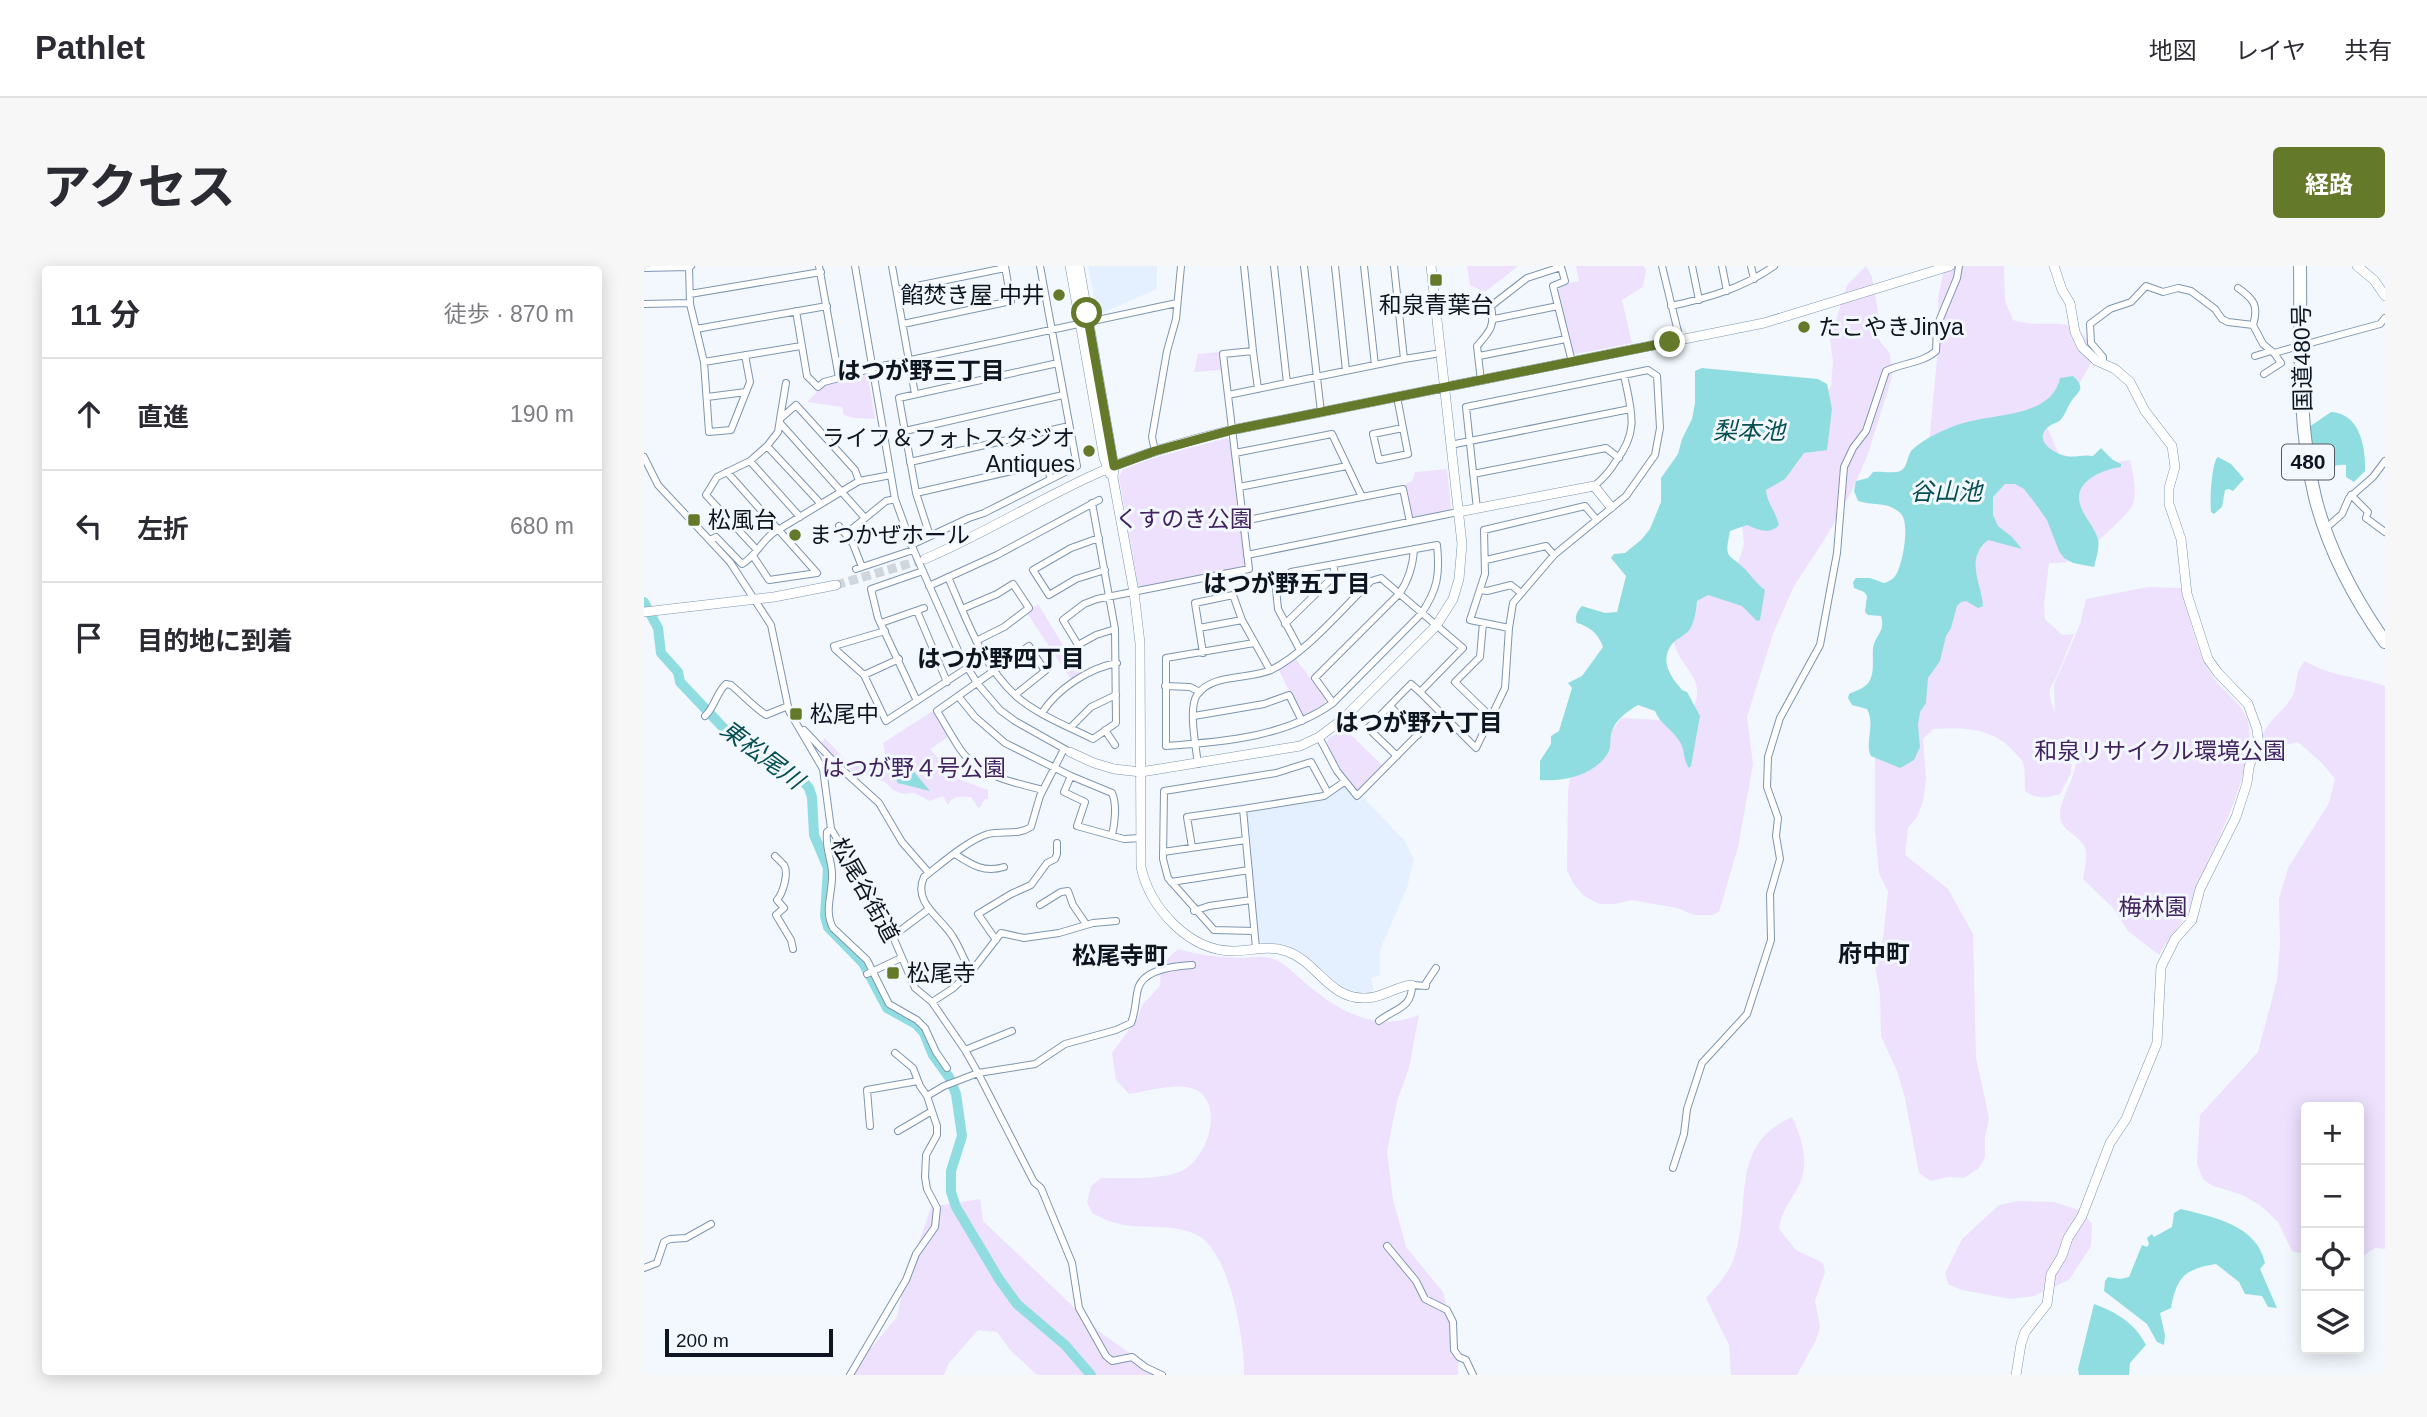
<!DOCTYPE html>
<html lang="ja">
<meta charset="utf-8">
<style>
:root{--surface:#fff;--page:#f7f7f7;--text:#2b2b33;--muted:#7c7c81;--line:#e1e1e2;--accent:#64792a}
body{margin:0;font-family:Arial,"Noto Sans JP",sans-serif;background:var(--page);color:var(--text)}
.controls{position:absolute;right:21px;bottom:21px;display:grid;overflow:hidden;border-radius:7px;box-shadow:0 4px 18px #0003}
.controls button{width:63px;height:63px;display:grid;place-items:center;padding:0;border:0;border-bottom:2px solid var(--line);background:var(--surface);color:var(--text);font:35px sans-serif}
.scale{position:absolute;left:21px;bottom:18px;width:168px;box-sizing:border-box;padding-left:7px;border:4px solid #0d1620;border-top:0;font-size:19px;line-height:24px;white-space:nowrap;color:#0d1620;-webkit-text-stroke:5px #f2f8fe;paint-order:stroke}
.stop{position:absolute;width:21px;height:21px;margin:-16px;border:5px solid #64792a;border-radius:50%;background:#fff}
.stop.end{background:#64792a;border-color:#fff;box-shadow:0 2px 7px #0008}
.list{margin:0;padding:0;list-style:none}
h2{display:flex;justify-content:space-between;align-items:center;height:91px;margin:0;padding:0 28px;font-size:30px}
h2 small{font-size:23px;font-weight:400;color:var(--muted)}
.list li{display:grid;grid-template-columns:46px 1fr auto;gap:21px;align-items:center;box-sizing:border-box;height:112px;padding:0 28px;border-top:2px solid var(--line)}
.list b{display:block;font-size:26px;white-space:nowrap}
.list em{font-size:23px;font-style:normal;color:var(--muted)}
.icon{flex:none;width:38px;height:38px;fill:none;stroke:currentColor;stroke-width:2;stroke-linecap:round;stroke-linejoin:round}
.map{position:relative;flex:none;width:1741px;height:1109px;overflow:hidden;border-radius:7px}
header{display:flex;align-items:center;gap:42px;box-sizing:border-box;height:98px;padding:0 35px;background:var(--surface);border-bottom:2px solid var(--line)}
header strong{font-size:33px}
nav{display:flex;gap:38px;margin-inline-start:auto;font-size:24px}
.intro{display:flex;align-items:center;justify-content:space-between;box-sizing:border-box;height:168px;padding:0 42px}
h1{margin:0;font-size:49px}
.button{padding:18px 32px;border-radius:7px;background:var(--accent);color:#fff;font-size:24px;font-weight:700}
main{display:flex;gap:42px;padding:0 42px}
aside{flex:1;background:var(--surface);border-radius:7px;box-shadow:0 4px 18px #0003}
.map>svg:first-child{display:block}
.built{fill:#e4f0ff}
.green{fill:#ede1fe}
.water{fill:#90dde1}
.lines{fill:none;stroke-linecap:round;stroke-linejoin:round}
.river{stroke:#90dde1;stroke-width:10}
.secondary-tunnel{stroke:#d0d6dd;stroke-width:9;stroke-dasharray:9 4.5;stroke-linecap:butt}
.street-casing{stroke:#7d95b0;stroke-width:8}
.secondary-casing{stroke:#7d95b0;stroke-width:10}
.highway-casing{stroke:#7d95b0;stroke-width:14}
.street{stroke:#fff;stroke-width:6}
.secondary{stroke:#fff;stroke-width:9}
.highway{stroke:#fff;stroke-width:12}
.route{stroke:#64792a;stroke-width:9}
.poi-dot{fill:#64792a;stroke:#f2f8fe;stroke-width:2.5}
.labels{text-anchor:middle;stroke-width:6;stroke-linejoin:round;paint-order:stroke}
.shield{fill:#f2f8fe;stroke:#525a63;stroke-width:2}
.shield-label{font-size:21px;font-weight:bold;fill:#0d1620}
.poi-label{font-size:23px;fill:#0d1620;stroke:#f2f8fe;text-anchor:start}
.street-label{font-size:23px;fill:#0d1620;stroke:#f2f8fe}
.park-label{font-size:23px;fill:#412360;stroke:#f2f8fe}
.neighbourhood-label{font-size:24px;font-weight:bold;fill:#0d1620;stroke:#f2f8fe}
.water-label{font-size:24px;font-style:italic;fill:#054e51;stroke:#f2f8fe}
</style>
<header>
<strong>Pathlet</strong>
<nav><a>地図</a><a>レイヤ</a><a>共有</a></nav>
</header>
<div class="intro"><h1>アクセス</h1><a class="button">経路</a></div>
<main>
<aside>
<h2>11 分<small>徒歩 · 870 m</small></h2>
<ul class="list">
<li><svg class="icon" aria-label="ahead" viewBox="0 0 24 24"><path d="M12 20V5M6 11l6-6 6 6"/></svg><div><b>直進</b></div><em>190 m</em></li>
<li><svg class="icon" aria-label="left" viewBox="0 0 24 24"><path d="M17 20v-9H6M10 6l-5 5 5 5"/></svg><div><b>左折</b></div><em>680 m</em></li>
<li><svg class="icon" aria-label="arrive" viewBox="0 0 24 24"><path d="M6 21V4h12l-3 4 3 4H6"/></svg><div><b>目的地に到着</b></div></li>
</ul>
</aside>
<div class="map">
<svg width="1741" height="1109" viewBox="0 0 1741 1109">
<rect width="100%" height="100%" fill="#f2f8fe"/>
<path class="built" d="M444 0H513V23L456 48 453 46Z
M696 521H701L714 536 719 531 761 575 770 594 763 622 736 684V709L727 712 730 725 724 727 707 725 694 720 670 696 653 684 642 679 616 676 614 674 602 547 604 544 682 532Z"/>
<path class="green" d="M823 0H874L841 26 826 19Z
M932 0H999L1002 4 999 21 978 34 988 77 932 88 928 86 913 24 925 17 935 15Z
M1222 0 1228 11 1234 45 1231 61 1235 74 1246 88 1248 111 1224 188 1208 225 1182 271 1150 320 1130 365 1103 451 1109 498 1094 581 1075 646 1068 649H1050L1033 642 987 634 971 638H955L940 630 929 617 923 604 924 524 927 507 959 478 977 452 1018 454 1047 447C1066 412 1036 404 1030 376 1029 370 1031 361 1031 354L1095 295 1100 278 1098 259 1117 206 1174 134 1187 121 1189 95 1186 73 1203 19Z
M1301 0H1360L1361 35 1369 54C1407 66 1433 41 1451 90L1429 129 1399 152 1416 191 1467 197 1486 194C1489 208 1493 225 1489 238 1484 251 1436 292 1422 296 1417 297 1411 297 1405 297L1400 339 1401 353 1418 369 1430 368 1411 414C1401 426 1407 434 1411 447L1410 419 1436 358 1442 333 1504 321 1537 322C1546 351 1551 383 1567 408 1577 425 1596 434 1603 453 1617 492 1570 582 1553 619 1549 629 1547 640 1542 649 1534 663 1523 675 1515 689L1484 665 1469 642 1439 613C1440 605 1443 593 1442 585 1440 570 1416 566 1416 550 1415 529 1444 497 1428 475L1427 507 1416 528C1402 532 1394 534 1381 525 1380 517 1382 504 1379 497 1378 493 1374 491 1372 488 1351 462 1320 461 1289 463L1279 473 1282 512 1279 535 1273 551 1264 562 1261 589 1304 623 1329 668 1332 791 1345 852 1341 872V891L1335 902 1320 912 1304 911 1287 915 1275 907 1261 832 1253 805 1237 770 1236 727 1230 696 1239 673 1244 626 1235 607 1231 565V484L1283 200 1295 71 1294 32Z
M576 86 578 104 550 106 554 88Z
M219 107 224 110 231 153 209 152 200 149 198 141 163 136 181 118Z
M583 172 587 175 601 298 599 301 589 303 497 322 494 319 475 211 479 203 516 190Z
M803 203 807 242 805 245 771 252 767 250 761 218 768 215 771 206Z
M394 338 437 409 428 415 383 347Z
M651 392 682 433 681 437 661 450H657L634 402Z
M1661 395C1686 411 1714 410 1741 420V983L1731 982 1715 993V841H1662V989L1648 985 1634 956 1616 939 1598 929 1567 919 1559 913 1553 897 1556 849 1614 786 1633 714 1636 678 1635 633 1644 602 1685 537 1691 513 1678 497 1654 476 1627 482 1617 476C1620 457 1638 447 1648 431 1655 418 1649 408 1661 395Z
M287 446 291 447 306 470 286 483 312 512 344 524V533H341L335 543 327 531C318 531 309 528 304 539L299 530 286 535 271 527 259 528 249 524 241 516 206 504 197 499 176 478 181 472 206 499 244 500 239 477Z
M700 462 739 500 716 524H711L695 502 683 477 684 473Z
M534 683C554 689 573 691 594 692 604 692 616 689 626 692 643 697 652 710 665 720 698 747 732 766 775 749L765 802 753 835 743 886 749 933 762 981 799 1026 814 1085V1109H600C601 1076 586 985 553 969 527 956 495 965 468 956 461 954 455 950 448 947L443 936 447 920 457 912C481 912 510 914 533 907 564 897 582 836 550 823 534 816 503 825 485 828L472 814 468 787 493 753 499 738 516 720 517 699Z
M1148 851C1158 872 1165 895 1156 917 1149 933 1137 944 1135 963L1152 984 1179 997 1181 1006 1171 1035 1176 1061 1172 1074 1153 1109H1087L1085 1079 1062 1032C1074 1019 1084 1008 1090 992 1109 939 1083 880 1148 851Z
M336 933 339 955 456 1066 498 1096 510 1109H393L367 1085 353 1066 334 1064 305 1097 300 1109H208L216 1095 253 1051 258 1027 287 941Z
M1375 935 1410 936 1438 945 1448 958 1447 980 1425 1014 1390 1030 1367 1033 1318 1024 1304 1018 1301 1007 1318 973 1355 939Z"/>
<path class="water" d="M1058 102 1174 113 1183 118 1188 143 1183 184 1160 187 1141 213 1122 224C1123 237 1132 246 1135 259 1126 269 1114 264 1103 259L1086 265C1080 295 1084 286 1101 303 1108 311 1113 318 1121 324L1116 354 1113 355 1098 340 1064 329 1053 335C1052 345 1051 354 1046 363 1041 370 1033 372 1028 378 1015 395 1027 411 1038 424L1043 426 1056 450 1047 500 1045 502C1039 494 1041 484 1036 476 1029 464 1015 457 1011 445L994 439C985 444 971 454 968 465 965 472 968 480 964 487 951 509 920 516 896 514V495L907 478V470L915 465 928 422 924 417 938 410 959 381C954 367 946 361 933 357 930 351 933 345 938 340L961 347 973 346 982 310 967 292 970 288 981 287 997 274 1006 263 1017 236V212L1034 188 1038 173 1048 153 1051 137V105Z
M1429 110C1443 123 1434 125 1426 137 1423 142 1422 147 1418 152 1415 157 1409 157 1404 161 1389 174 1409 187 1422 190 1431 192 1440 188 1449 190L1457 182 1469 194 1477 198V201C1460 203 1429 215 1436 238 1439 250 1450 260 1454 273 1456 282 1452 292 1450 301L1429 297 1420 292 1415 285 1403 254 1391 237 1380 223 1371 218H1361L1349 231V249L1354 260 1368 271 1378 283 1344 274C1320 293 1338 318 1339 340L1334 342 1322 335 1317 336 1313 340 1307 362 1302 370 1296 395 1284 412 1282 437 1276 446 1274 459 1276 481 1270 494 1256 502 1227 490C1220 476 1232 460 1223 443L1208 439 1204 432 1205 428C1211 425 1221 422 1225 416 1231 406 1228 393 1229 382 1231 369 1242 365 1237 350L1224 349 1221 346 1223 330 1220 326 1210 322 1209 316 1212 312H1226L1240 317C1246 315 1250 313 1253 307 1259 296 1266 257 1257 248 1245 235 1229 240 1214 235L1210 225 1212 215 1224 212 1229 206C1237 205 1249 208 1256 205 1265 201 1262 189 1269 183 1281 172 1301 163 1316 158 1349 147 1408 152 1416 112Z
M1687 146C1716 147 1722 182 1721 205L1710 216 1702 211V199C1691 198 1684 203 1673 201L1665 161Z
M1574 191 1587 198 1600 213 1589 225 1585 223 1581 224 1578 241 1570 248 1567 246C1566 231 1567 207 1572 193Z
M259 496H262L286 525 254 517 250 509V503Z
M1537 943C1569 951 1613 959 1621 997L1616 1003 1633 1042 1624 1041 1618 1030 1601 1028 1595 1016 1572 998C1541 1003 1533 1010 1527 1042L1516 1047 1521 1069 1520 1079 1513 1076 1503 1058 1460 1025 1461 1015 1464 1011 1476 1013 1485 1011 1498 979 1503 981 1505 978 1503 972 1508 968 1510 971 1528 961 1530 947Z
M1450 1038C1472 1046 1491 1057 1502 1079L1486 1097 1485 1109H1435L1434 1103Z"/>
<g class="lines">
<path class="river" d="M0 336 14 362 17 387 34 406 36 416 90 473 115 491 159 515 165 522 168 531 170 569 184 602 181 650 184 661 219 697 243 742 272 758 280 767 289 789 305 811 312 828 318 870 307 905V926L312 941 355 1013 373 1038 421 1079 447 1109"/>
<path class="secondary-tunnel" d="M192 319 281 293"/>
<defs>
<path id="street" d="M47 0 45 1 46 38 60 96 65 166 87 164 106 116 101 89
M175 0 195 112 229 102 533 37
M211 0 251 233 270 285 316 389 333 417 356 444 371 455 426 486
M248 0 271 128
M630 0 643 117
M660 0 677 146
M691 0 702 105
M720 0 731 99
M1018 0 1036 74
M1048 0 1055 34
M1078 0 1083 25
M1107 0 1110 13
M0 2 45 1
M1594 22C1610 33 1615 40 1609 59
M253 24 361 2
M46 28 177 6
M0 38 46 37
M1027 40C1064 32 1099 22 1130 0
M152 45 163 110 174 121 180 116 195 112
M850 53 914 40
M259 58 367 35 361 0
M52 63 183 40
M609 85 614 123
M835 90 922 73
M1611 90 1627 85
M760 93 791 88
M60 96 157 80
M1459 98V91L1447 77 1446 58 1466 43 1487 36 1502 20 1519 26 1534 22 1547 25 1571 43 1578 53 1584 56 1609 59 1619 78 1630 87 1736 58 1741 52
M1620 108 1637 97 1630 87
M837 115 833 80C846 65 851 61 847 40L883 12 917 1 921 15 909 20 928 96
M584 129 760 93 750 0
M63 131 102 126
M753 131 764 188 735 194 729 168 759 162
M136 153 142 117
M136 157 221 252
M261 165 419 129
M806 179 986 143
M123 180 177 238
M511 185 508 171 523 85 532 53 537 0
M591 187 688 168 718 231 759 223 766 256
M0 191 14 219 86 296 127 359 145 445 179 503 187 563 238 645 271 722 288 736 321 784 334 807 300 820 283 830 293 860V869L282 889 281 911 283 923 293 942 291 961 272 988 262 1014 206 1109
M106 195 156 251
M266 196 425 160
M83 206 173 307 125 314 109 290
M829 208 962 182 975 192
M215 215 247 209
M950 220C959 213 966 205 972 195 996 164 987 145 980 109
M595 221 703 200
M272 227 398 198 403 202 407 213
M1707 229 1724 246 1722 252 1741 266
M599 255 718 231
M195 260 209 278 218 301
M1681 263 1698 248 1705 232 1729 211 1741 195
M203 267 242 235 247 234
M286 270 272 227 255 132 414 97
M455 272 427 282 389 304 405 329 432 313 461 304
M66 274 72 271 98 298C111 291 117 276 129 267L215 215 211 204 152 139 136 153 134 166 123 180 106 195 73 211 62 229 113 284
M267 279 325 252 340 247 433 200 396 0
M603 289 814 246
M842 294 902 280 910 289
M212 303 269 284
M304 311C322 352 338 399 372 430 394 449 423 460 449 473L472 457 471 363 448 237
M285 320 353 289 455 234
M837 324 843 325 867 319 877 327
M318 343 353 328 369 318 385 342 360 361 332 375
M273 345 303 416
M237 357 280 342
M839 357 836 391 811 416 847 451
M641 358 691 309 689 298
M555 362 598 354
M865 362 826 354 841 308 840 264 941 240 952 253
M471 363 452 369 434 379 419 354 440 338 453 333 605 303 579 88 609 85 600 0
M241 365 190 380 191 383 220 409 242 455 323 402
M610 377 522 392V480C579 476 642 471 689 437L777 348C794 323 796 308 793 279L647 306 632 323 634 343 656 384
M559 387 551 337 589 329 598 354 626 404
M220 409 255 393
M521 420 546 421 556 426
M371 429 401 405 385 380 293 445C301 458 308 471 316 483 335 511 369 516 399 524
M314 430 331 451 361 477 427 510 468 527C473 538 471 557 468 569
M273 435 234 352 227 323 279 305
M689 437 671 412 755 328C765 314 769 300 770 283
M746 440 774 469
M398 447C413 423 445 402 473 397
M61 450C71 441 72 427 82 418L87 419C99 429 110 441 122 449L144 440
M550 450 620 438 645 429 658 455
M426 462 447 441 472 429
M160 464 191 497 235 537 258 576 285 607
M461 464 471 479
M675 471 693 505 713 530 796 446
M753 490 724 462 767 418 776 426
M554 498C552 481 544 442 553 429 568 407 605 414 627 404 662 387 699 342 727 315L737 312 819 382 776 426 832 482 861 422 865 362 869 337 910 289 982 230 1011 189 1016 162 1013 110 1004 104 822 141 833 243
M427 510 420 526 441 536 433 560 480 573 497 572
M187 563 183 566C181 586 189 595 188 611 188 629 180 645 189 662L223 694 245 738 273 754 281 762 292 786 303 802
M548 581 543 551 599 543
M519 586 602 574
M311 588C328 599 340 607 360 601
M131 590C134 593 137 596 140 599 145 607 139 627 133 634L140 642 132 649 147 674 149 683
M527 616 605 604
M396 639 417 626 424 625 429 639 442 658
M550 645 565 640 607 634
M610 665 570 664 524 612 519 593 520 525 632 507 667 496 684 527
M249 670 285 643
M352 674 334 648 367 628 387 619 403 597 411 593 413 588V577
M612 682 599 543 680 530 700 516
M327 706 357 667 380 672 415 667 449 657 472 655
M223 708 257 692
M288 736 308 723 327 706C320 694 316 682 309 671 298 652 268 637 280 611 297 598 324 574 344 568 359 564 373 570 387 561L396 530 420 483
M735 755C751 742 768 743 768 719L782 720V717L792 702
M321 784 368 765
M251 787 269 802 276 820 283 830
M226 860 223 824 274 815
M254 865 288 845
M1029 902 1040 868 1043 843 1058 797 1103 748 1127 674 1126 628 1136 593 1132 570 1134 552 1123 521 1124 491 1136 452 1176 379 1193 287 1200 201 1209 182 1222 165 1242 105C1258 97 1279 97 1292 85L1293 60 1313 12 1315 0
M743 980 772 1015 781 1033 803 1044 809 1056 810 1084 815 1091 822 1094 829 1109
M0 1002 13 997 20 976 26 973 42 972 67 958
M518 1109 501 1101 488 1091 468 1095 462 1090 435 1042 428 997 397 922 390 916 334 807 391 798 421 778 472 764 487 757C492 745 491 735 494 723 499 703 531 700 548 699"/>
<path id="secondary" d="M426 0 460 192 466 208
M435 0 470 200 469 212 490 326 496 377 497 601C506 642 545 685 589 685 607 685 624 679 642 685 673 695 685 734 722 732 739 732 752 720 768 719
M1713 0 1730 14 1741 30
M814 246 950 220 967 241
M281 293C337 269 389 237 445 211 491 189 539 176 588 164L1120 57 1306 0
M0 346 130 331 192 319
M426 486 450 497 470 503 497 506 656 480 675 471 699 453 792 360 809 333 815 313 818 278 787 0
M1372 1109 1377 1078 1381 1066 1403 1038 1407 1008 1418 990 1424 972 1438 950 1466 877 1482 853 1513 777 1517 701 1531 673 1548 654 1556 623 1592 551 1603 517 1605 501 1613 480 1614 472 1613 463 1604 438 1574 407 1564 393 1543 328 1537 273 1525 238V222L1531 201 1528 180 1501 145 1486 116 1471 103 1453 95 1438 81 1431 66 1426 37 1418 24 1410 0"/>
<path id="highway" d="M1656 0C1657 77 1653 156 1671 231 1684 283 1710 332 1741 376"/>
</defs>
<use href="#street" class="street-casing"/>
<use href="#secondary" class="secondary-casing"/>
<use href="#highway" class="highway-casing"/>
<use href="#street" class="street"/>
<use href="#secondary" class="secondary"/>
<use href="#highway" class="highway"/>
</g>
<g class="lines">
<path class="route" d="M443 47 470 200 511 185 588 164 1026 76"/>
</g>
<g class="poi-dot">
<rect x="785" y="7" width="14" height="14" rx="3.5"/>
<circle cx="415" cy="29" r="7"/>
<circle cx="1160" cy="61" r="7"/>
<circle cx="445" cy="185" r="7"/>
<rect x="43" y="247" width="14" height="14" rx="3.5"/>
<circle cx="151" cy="269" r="7"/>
<rect x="145" y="441" width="14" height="14" rx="3.5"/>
<rect x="242" y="700" width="14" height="14" rx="3.5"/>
</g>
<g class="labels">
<rect class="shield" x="1638" y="178.5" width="52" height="35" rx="5"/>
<g class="shield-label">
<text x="1664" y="203">480</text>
</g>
<g class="poi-label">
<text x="401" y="37" text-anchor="end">餡焚き屋 中井</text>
<text x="792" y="47" text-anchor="middle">和泉青葉台</text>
<text x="1174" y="69">たこやきJinya</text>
<text x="431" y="180" text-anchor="end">ライフ＆フォトスタジオ<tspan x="431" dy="26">Antiques</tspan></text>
<text x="64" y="262">松風台</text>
<text x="165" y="277">まつかぜホール</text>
<text x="166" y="456">松尾中</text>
<text x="263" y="715">松尾寺</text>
</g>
<g class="street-label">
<text transform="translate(1658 92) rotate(-91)" y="8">国道480号</text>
<text transform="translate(221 624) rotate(61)" y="8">松尾谷街道</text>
</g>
<g class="park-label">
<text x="540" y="261">くすのき公園</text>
<text x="1516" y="493">和泉リサイクル環境公園</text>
<text x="270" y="510">はつが野４号公園</text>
<text x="1509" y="649">梅林園</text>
</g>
<g class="neighbourhood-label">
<text x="277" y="113">はつが野三丁目</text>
<text x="643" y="326">はつが野五丁目</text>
<text x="357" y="401">はつが野四丁目</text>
<text x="775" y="465">はつが野六丁目</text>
<text x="1230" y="696">府中町</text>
<text x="476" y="698">松尾寺町</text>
</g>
<g class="water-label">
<text x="1105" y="173">梨本池</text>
<text x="1302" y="234">谷山池</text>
<text transform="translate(118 489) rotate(37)" y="8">東松尾川</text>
</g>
</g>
</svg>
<div class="controls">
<button>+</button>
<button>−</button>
<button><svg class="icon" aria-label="locate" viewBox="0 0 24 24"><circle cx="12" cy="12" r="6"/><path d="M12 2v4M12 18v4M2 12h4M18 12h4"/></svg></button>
<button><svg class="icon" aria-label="layers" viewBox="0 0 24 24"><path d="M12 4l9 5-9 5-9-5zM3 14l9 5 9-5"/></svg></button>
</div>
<div class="scale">200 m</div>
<div class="stop" style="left:443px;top:47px"></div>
<div class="stop end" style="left:1026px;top:76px"></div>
</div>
</main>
